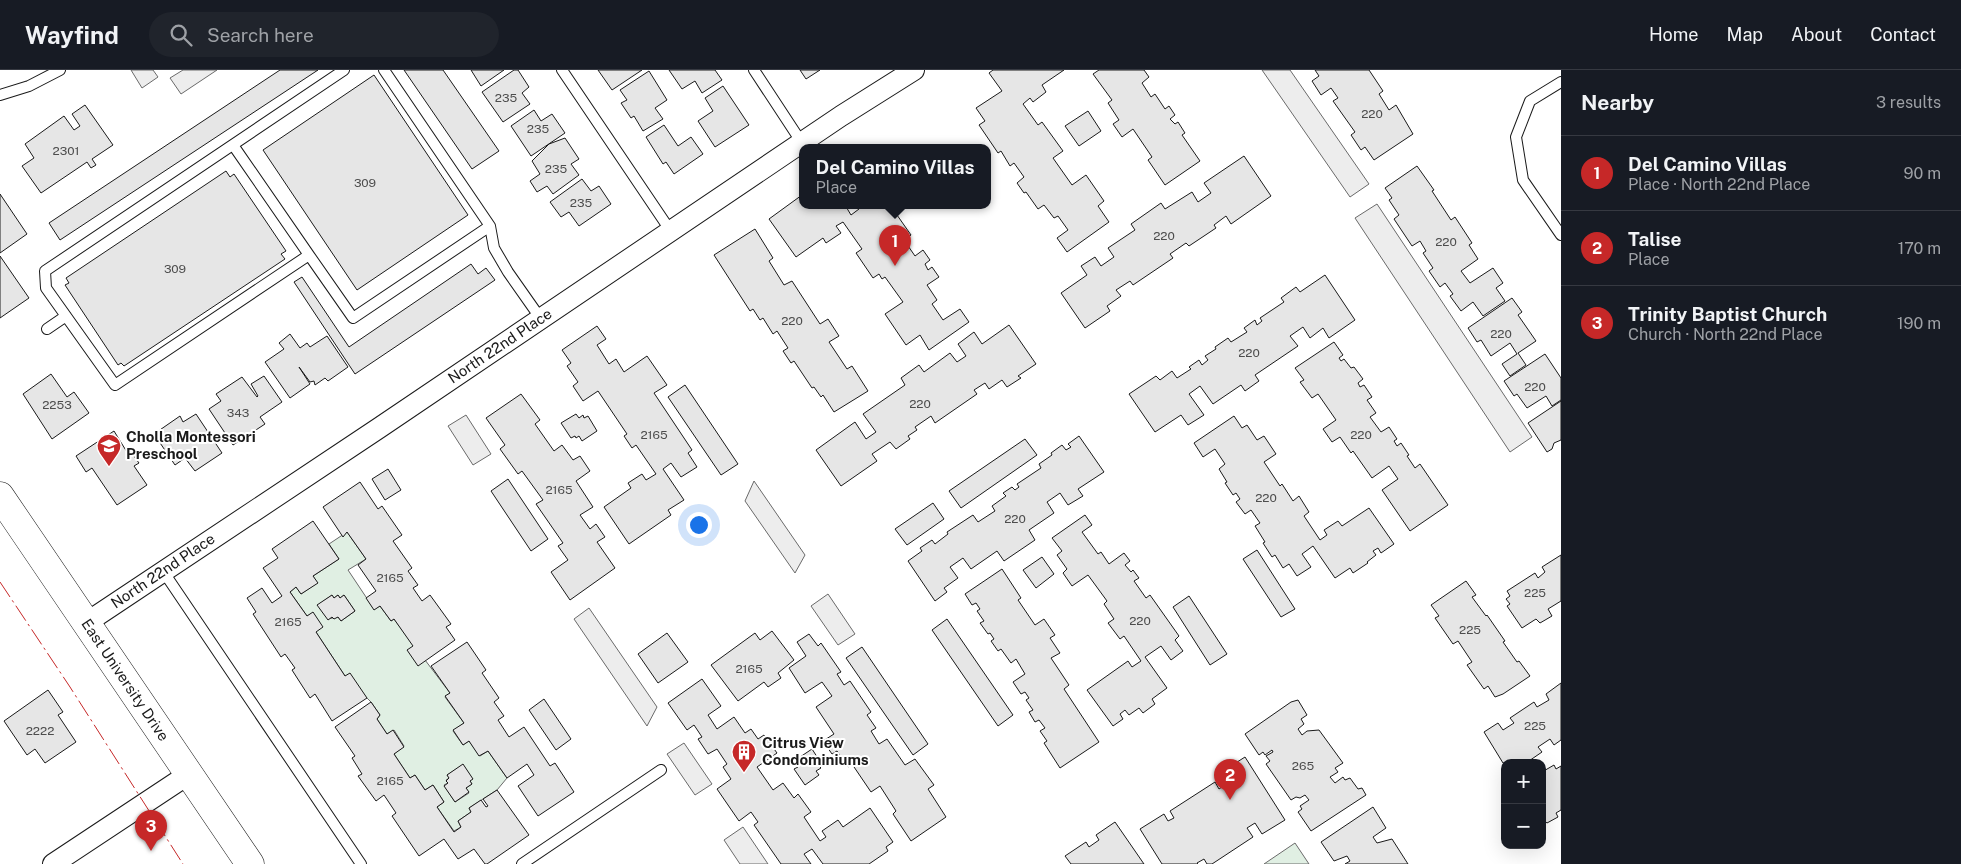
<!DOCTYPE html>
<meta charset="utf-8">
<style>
:root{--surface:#171b24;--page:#20242c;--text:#f1f3f6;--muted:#9ea1a6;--line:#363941;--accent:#c62828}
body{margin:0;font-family:"Public Sans",sans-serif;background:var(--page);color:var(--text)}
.controls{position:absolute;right:15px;bottom:15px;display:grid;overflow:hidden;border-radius:10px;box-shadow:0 5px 20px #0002}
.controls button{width:45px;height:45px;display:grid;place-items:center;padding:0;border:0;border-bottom:1px solid var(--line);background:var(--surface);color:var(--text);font:25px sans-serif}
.you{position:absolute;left:698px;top:454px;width:18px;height:18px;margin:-12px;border:4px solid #fff;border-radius:50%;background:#1a73e8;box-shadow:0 0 0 8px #1a73e833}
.badge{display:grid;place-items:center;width:32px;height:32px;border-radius:50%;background:var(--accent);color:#fff;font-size:16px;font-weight:700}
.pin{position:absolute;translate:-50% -41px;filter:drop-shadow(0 1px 2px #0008)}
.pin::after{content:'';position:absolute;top:26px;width:18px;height:15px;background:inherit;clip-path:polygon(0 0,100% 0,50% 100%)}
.popup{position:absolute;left:799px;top:74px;width:192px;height:65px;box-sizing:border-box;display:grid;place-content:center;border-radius:10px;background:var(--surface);filter:drop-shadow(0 1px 4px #0005);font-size:16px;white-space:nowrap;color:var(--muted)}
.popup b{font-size:19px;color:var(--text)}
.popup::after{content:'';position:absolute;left:50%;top:100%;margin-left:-10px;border:10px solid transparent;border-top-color:var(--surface)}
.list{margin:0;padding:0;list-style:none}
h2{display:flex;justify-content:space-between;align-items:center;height:65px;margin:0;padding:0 20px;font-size:21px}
h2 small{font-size:16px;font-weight:400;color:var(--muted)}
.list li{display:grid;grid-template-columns:32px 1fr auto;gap:15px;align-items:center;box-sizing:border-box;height:75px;padding:0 20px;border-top:1px solid var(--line)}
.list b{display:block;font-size:19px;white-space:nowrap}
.list p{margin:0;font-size:16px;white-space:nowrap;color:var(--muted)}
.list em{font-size:16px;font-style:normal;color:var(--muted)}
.icon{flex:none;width:28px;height:28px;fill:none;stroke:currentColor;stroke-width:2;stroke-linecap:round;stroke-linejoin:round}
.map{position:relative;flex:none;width:1561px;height:794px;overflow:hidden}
header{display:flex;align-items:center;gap:30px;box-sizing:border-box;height:70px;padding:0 25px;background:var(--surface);border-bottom:1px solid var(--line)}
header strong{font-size:24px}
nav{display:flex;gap:28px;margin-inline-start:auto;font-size:18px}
.search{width:350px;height:45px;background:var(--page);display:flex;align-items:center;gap:12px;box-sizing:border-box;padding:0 18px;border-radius:28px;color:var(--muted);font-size:19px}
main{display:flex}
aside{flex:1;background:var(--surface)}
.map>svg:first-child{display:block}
.green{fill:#e0efe3;stroke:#6a6a6a;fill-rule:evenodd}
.parking{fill:#ededed;stroke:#6a6a6a}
.building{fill:#e6e6e6;stroke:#1a1a1a}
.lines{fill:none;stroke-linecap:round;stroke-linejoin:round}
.service-casing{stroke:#1a1a1a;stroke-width:12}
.minor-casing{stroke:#1a1a1a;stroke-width:22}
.secondary-casing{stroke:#1a1a1a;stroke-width:29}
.service{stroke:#fff;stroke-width:10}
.minor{stroke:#fff;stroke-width:20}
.secondary{stroke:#fff;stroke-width:28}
.power{stroke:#c62828;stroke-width:1;stroke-dasharray:18 4 2.5 4;stroke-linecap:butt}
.labels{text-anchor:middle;stroke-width:4;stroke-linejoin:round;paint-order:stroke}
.number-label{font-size:12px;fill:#4d4d4d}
.street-label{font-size:15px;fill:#1a1a1a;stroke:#fff}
.poi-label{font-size:15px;font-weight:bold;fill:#1a1a1a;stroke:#fff;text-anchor:start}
</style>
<header>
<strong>Wayfind</strong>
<div class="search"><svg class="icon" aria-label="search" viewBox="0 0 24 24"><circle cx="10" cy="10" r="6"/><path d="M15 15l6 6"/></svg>Search here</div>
<nav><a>Home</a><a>Map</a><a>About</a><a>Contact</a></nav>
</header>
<main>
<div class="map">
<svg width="1561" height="794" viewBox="0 0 1561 794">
<rect width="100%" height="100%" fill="#fff"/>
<path class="green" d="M347 462 366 489 348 500 374 539 380 536 391 551 394 549 450 623 445 627 464 653 453 661 463 675 469 671 480 686 488 681 507 708 497 720 469 738 471 742 458 751 461 757 454 761 437 737 444 732 433 715 425 720 415 705 410 708 394 684 404 676 394 660 387 664 377 649 380 645 371 632 345 606 316 562 313 543 307 546 290 522 296 517 301 524 317 513 313 506 339 489 329 474ZM332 525 334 528 338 525 340 528 344 525 355 541 341 551 338 547 328 549 318 535ZM463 695 472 709 470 711 472 714 466 718 469 723 455 732 444 715 448 713 446 710 449 708 447 705Z
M1295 773 1309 794H1264Z"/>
<path class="parking" d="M131 0H153L158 7 142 18Z
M183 0H217L181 24 170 8Z
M1262 0H1290L1369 114 1350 127Z
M1377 134 1532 367 1510 382 1355 148Z
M466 345 491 384 473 395 448 356Z
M754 411 805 485 795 503 745 431Z
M828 524 855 564 838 575 811 536Z
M589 538 657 637 647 656 574 549Z
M684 673 712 714 695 725 667 684Z
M743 757 768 794H740L724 770Z"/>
<path class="building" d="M280 0H318L60 170 49 153Z
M404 0H443L499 81 472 99Z
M471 0H504L481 16Z
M514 0H518L529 17 522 23 530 34 503 52 482 22Z
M598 0H642L612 20Z
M669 0H715L722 10 702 23 695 11 682 19Z
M800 0H820L806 9Z
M993 0H1064L1042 15 1046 22 1033 32 1030 28 1023 34 1038 55 1042 52 1063 81 1053 88 1072 115 1086 105 1104 131 1098 136 1109 152 1067 182 1057 168 1068 160 1058 146 1054 148 1044 135 1038 139 1026 122 1024 123 1017 113 1024 107 1014 93 1010 96 1001 81 998 83 979 55 985 51 976 38 1002 21 989 3Z
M1099 0H1144L1149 7 1142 13 1151 27 1155 24 1165 39 1169 36 1175 45 1170 49 1175 54 1178 52 1185 63 1182 65 1200 91 1165 115 1148 90 1152 87 1133 59 1122 67 1113 54 1119 50 1108 33 1112 30 1093 4Z
M1315 0H1369L1383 21 1379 24 1389 40 1396 35 1413 64 1374 90 1365 77 1361 80 1351 65 1355 62 1333 31 1338 28 1331 18 1321 25 1312 11 1319 6Z
M649 1 667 30 655 38 663 49 643 61 634 46 631 48 621 33 627 30 620 20Z
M374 5 468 145 357 220 263 80Z
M723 16 749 55 715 77 698 51 713 41 705 28Z
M85 35 113 75 92 89 96 95 91 98 87 92 41 123 22 96 34 88 25 74 64 46 74 60 80 56 72 44Z
M534 40 541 51 552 44 565 63 531 86 511 56Z
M1088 41 1101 61 1079 76 1065 56Z
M664 55 678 76 691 67 703 84 674 104 666 92 663 94 646 67Z
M565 68 579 89 571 94 579 105 553 124 547 116 537 122 530 111 540 104 532 91 549 74Z
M1244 86 1271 126 1231 154 1226 146 1214 155 1216 158 1189 176 1186 173 1170 184 1173 188 1133 215 1130 211 1116 220 1121 226 1107 236 1110 241 1085 258 1061 223 1087 205 1081 196 1095 187 1101 196 1114 187 1108 178 1135 160 1131 154 1161 133 1165 139 1192 122 1198 132 1211 123 1204 113Z
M1417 96 1434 120 1432 121 1451 150 1455 147 1472 173 1469 175 1478 189 1461 201 1470 213 1493 198 1503 213 1496 218 1505 231 1483 246 1473 232 1461 241 1450 226 1453 224 1445 213 1440 217 1429 201 1433 198 1423 183 1426 181 1420 171 1412 176 1394 149 1399 145 1389 130 1392 128 1385 118Z
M226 101 230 107 234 104 286 181 281 184 285 189 124 296 121 293 118 295 65 215 69 213 66 208Z
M582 109 591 121 599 116 611 134 579 156 569 142 561 147 550 132Z
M0 124 27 164 0 183Z
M802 125V135H845L851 145 859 139 856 135H890L911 165 904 170 915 186 923 180 930 190 925 194 928 200 932 197 939 207 927 215 937 230 932 234 943 250 960 239 969 252 929 280 920 265 906 275 885 244 903 232 885 207 882 209 879 204 873 208 856 183 862 179 843 152 836 156 841 163 826 173 823 168 796 187 769 149Z
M755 159 773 188 769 191 784 215 792 211 820 254 828 249 839 266 829 272 847 299 852 296 868 321 834 342 823 325 821 327 814 317 812 318 794 291 791 293 783 281 788 278 777 261 773 264 763 248 760 250 753 239 750 241 714 185Z
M0 186 29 228 0 248Z
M471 194 478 204 486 198 495 210 355 304 294 212 302 207 349 277Z
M1325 205 1355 250 1329 268 1323 258 1310 268 1303 257 1290 266 1298 276 1255 305 1259 311 1245 321 1241 315 1213 334 1200 316 1189 324 1204 345 1188 355 1181 345 1155 362 1129 324 1156 306 1160 310 1172 301 1177 308 1191 299 1189 297 1199 290 1202 295 1208 290 1205 286 1216 279 1215 277 1228 268 1231 272 1247 262 1244 258 1255 250 1257 255 1262 251 1260 248 1284 232 1281 228 1296 217 1300 222Z
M1512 228 1522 242 1518 245 1536 271 1518 283 1526 295 1510 306 1502 294 1517 284 1510 273 1491 286 1481 270 1477 272 1468 258Z
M1009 255 1036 294 1018 306 1021 308 1007 317 1002 310 989 319 985 313 974 320 977 324 935 353 931 346 915 357 917 360 908 366 910 369 896 379 890 372 872 384 877 391 841 416 816 380 855 352 866 369 876 362 863 344 905 315 901 308 919 295 924 302 950 283 957 292 966 286 958 274 974 262 982 274Z
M597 256 606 269 597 275 609 294 616 289 624 302 647 286 667 315 654 323 692 380 688 383 697 397 681 407 671 393 663 399 684 430 668 440 671 445 629 474 604 437 631 418 628 413 642 404 646 410 656 404 636 375 632 378 624 366 627 364 598 321 583 331 573 316 578 312 567 296 571 293 562 280Z
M290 264 300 278 307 273 310 277 327 266 348 297 328 311 325 308 315 315 314 311 310 312 299 297 310 314 290 328 265 292 284 279 279 273Z
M1334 272 1343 285 1339 288 1341 291 1344 289 1351 298 1354 297 1363 309 1358 313 1360 317 1364 315 1372 327 1367 330 1376 343 1370 347 1381 362 1389 357 1397 369 1394 371 1397 376 1401 373 1409 385 1407 386 1415 398 1420 394 1448 435 1410 461 1382 420 1398 409 1389 396 1372 408 1353 381 1351 383 1340 367 1332 372 1323 359 1336 350 1318 324 1312 328 1300 312 1304 310 1295 298Z
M1545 284 1561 308V330L1552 336 1546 326 1527 338 1517 324 1514 326 1504 311Z
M51 304 67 327 74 322 89 343 52 369 23 324Z
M264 306 282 332 260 347 265 354 233 375 209 339 221 331 216 324 242 307 257 327 258 326 251 314Z
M685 315 738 394 721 405 668 327Z
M521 324 540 350 535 354 554 381 562 375 573 390 580 386 590 401 576 411 593 437 580 445 590 459 596 454 605 467 597 472 615 498 570 530 551 502 568 490 558 476 563 473 536 434 543 430 522 401 518 404 500 379 505 375 486 348Z
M1561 331V370L1554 373 1552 379 1547 382 1528 353Z
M196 344 222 383 195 401 185 388 175 395 154 364 180 346 183 352Z
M576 344 579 348 583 345 584 348 588 346 597 361 582 371 579 366 576 368 575 366 571 368 561 353Z
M1234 346 1242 358 1247 355 1257 370 1264 366 1276 384 1264 392 1280 416 1282 414 1293 431 1299 426 1309 442 1304 446 1320 470 1327 465 1324 460 1338 451 1342 456 1369 438 1394 474 1381 483 1378 478 1373 481 1376 485 1367 492 1368 493 1353 503 1350 498 1335 508 1313 476 1302 484 1311 497 1297 506 1289 494 1283 498 1275 485 1272 487 1263 473 1265 472 1255 456 1260 453 1251 440 1245 444 1236 432 1240 429 1236 423 1233 425 1225 413 1227 412 1219 399 1225 394 1215 379 1203 387 1194 373Z
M114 361 130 387 133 385 139 393 134 396 147 415 117 435 92 398 86 402 76 386Z
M1079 366 1104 402 1078 419 1083 426 1068 435 1060 423 1047 432 1054 443 1029 460 1035 470 1004 491 997 481 971 499 963 488 950 497 958 508 944 518 947 522 935 531 908 491 922 481 920 478 932 470 935 474 948 464 947 462 973 445 978 452 995 441 992 436 1006 426 1003 423 1012 417 1015 420 1019 417 1017 414 1041 398 1039 394 1052 385 1051 383 1062 375 1066 380 1071 377 1068 374Z
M1025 369 1037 385 961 438 949 421Z
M388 399 401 420 385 430 372 409Z
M508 409 548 469 531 481 491 421Z
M360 412 378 439 382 436 402 465 393 471 412 498 408 501 418 515 413 518 422 531 430 525 451 554 446 557 455 570 418 596 407 580 413 576 394 549 391 551 380 536 374 540 366 528 376 521 358 495 366 489 347 462 343 467 323 437Z
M933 433 944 449 907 475 895 459Z
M1085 445 1092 455 1082 462 1098 484 1101 482 1109 494 1124 483 1130 491 1125 495 1131 502 1133 500 1139 508 1134 511 1146 528 1150 525 1179 566 1175 570 1183 581 1171 590 1161 576 1145 587 1167 618 1152 629 1155 634 1143 643 1139 638 1129 645 1125 640 1120 644 1123 649 1113 656 1087 620 1128 591 1132 597 1141 591 1124 566 1120 569 1108 553 1114 549 1104 534 1107 531 1088 505 1072 516 1063 503 1067 499 1057 485 1062 481 1052 468Z
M313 451 339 489 313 506 318 513 301 524 296 517 290 522 307 546 313 542 323 557 316 562 345 606 350 603 367 628 332 651 315 624 310 628 292 600 295 598 285 584 281 587 253 544 256 542 247 528 262 518 272 533 282 526 263 498 278 488 272 479Z
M1257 480 1295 539 1281 547 1243 489Z
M1561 485V531L1548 539 1552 546 1540 553 1536 549 1522 558 1507 536 1510 534 1506 529 1510 526 1507 521 1535 503 1538 508 1545 502 1542 497Z
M1042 487 1054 504 1036 518 1023 500Z
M1002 499 1021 528 1018 530 1035 555 1044 549 1055 565 1050 568 1060 583 1051 588 1069 615 1064 619 1099 672 1060 698 1044 673 1047 671 1040 661 1045 658 1039 650 1035 652 1029 642 1033 640 1026 630 1029 628 1025 622 1021 624 1013 612 1025 604 1016 589 1011 593 1001 579 998 581 991 571 994 569 990 563 988 564 980 553 984 551 977 541 980 539 976 533 972 535 965 524Z
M1466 511 1476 525 1472 527 1486 546 1487 545 1505 571 1503 572 1517 592 1519 591 1530 606 1503 624 1495 627 1488 616 1484 619 1467 595 1472 592 1458 571 1453 574 1435 548 1439 546 1431 535Z
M332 525 334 528 338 525 340 528 344 525 355 541 341 551 338 547 334 549 332 547 328 550 317 535Z
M1189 526 1227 584 1210 595 1173 537Z
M947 549 1013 645 998 656 932 560Z
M772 561 794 590 778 603 781 608 768 617 764 612 738 631 711 595 755 563 760 570Z
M667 563 688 592 658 613 638 584Z
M809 564 818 576 821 573 841 602 837 604 844 615 850 611 871 642 867 645 876 658 871 661 879 674 887 669 905 695 915 689 934 715 928 719 946 747 911 771 893 744 896 741 880 716 871 722 852 694 848 697 837 681 832 684 823 671 834 664 816 637 832 626 822 612 805 623 789 598 806 586 797 572Z
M467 572 486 600 482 603 499 628 494 632 504 646 498 650 509 667 524 657 550 696 555 693 574 722 538 746 518 716 534 705 527 694 507 708 488 681 479 686 469 671 463 675 453 660 464 653 445 626 450 623 431 596Z
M862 577 928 674 913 685 846 588Z
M702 609 721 636 708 645 717 659 734 647 745 663 751 659 758 669 764 665 777 683 757 697 773 720 783 713 794 728 798 724 811 742 804 747 820 771 826 767 822 761 838 750 843 757 870 738 893 772 886 777 888 781 869 794H823L812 779 804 784 811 794H781L754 755 758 752 751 742 739 751 717 719 731 709 723 697 727 694 717 679 708 684 698 669 702 667 694 655 687 660 668 633Z
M1561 613V670L1554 675 1550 669 1538 677 1542 682 1526 693H1503L1484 662 1498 653 1503 660 1514 653 1510 648 1534 632 1537 637 1549 630 1546 624Z
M48 620 63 642 58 645 76 672 45 693 35 679 27 685 4 651Z
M544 629 571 669 556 680 529 640Z
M1298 630 1307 645 1301 649 1304 654 1298 659 1302 665 1307 661 1319 660 1343 693 1335 698 1338 702 1330 707 1335 713 1343 707 1345 710 1350 708 1358 719 1362 718 1366 725 1311 761 1298 742 1302 739 1300 736 1309 730 1305 725 1300 728 1296 727 1291 730 1266 694 1270 691 1266 686 1273 682 1272 680 1265 685 1263 682 1259 685 1245 664 1291 632Z
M371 632 380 645 377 649 387 664 393 660 404 677 394 684 410 708 415 705 425 720 433 715 444 732 437 737 454 762 461 757 458 751 471 742 469 738 481 730 486 737 488 736 483 729 497 720 529 765 487 794H485L474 779 458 789 444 769 419 786 392 746 396 743 384 725 376 731 358 706 362 704 352 688 355 686 335 657Z
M812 679 821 693 818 695 821 698 816 701 819 705 805 715 794 699 798 697 796 694 800 692 797 689Z
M1245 687 1285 750 1262 764 1255 753 1247 758 1253 767 1212 794H1207L1204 789 1197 793 1198 794H1162L1140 759 1164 744 1168 751 1174 748 1170 741 1215 712 1219 719 1226 714 1220 703Z
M463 694 473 709 470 711 472 714 466 718 469 722 455 732 444 716 448 713 446 711 449 708 447 705Z
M1554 695 1556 699 1561 696V740L1556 743 1558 747 1547 753 1542 749V702Z
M1373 737 1386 758 1373 767 1377 773 1392 769 1408 794H1345L1350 791 1347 786 1334 791 1321 772Z
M1115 752 1144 794H1071L1065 786 1086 772 1089 777 1099 770 1096 765Z"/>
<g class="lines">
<defs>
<path id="service" d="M344 0 45 201 46 218 115 315 309 185 353 248 490 156
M384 0 490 156 494 178 508 202 541 249
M562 0 670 160
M754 0 802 73
M1561 12 1530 31 1516 67 1523 110 1561 165
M0 25 29 16 60 0
M233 75 309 185
M47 259 66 246
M163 501 361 794
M522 794 661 700"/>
<path id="minor" d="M86 553 379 358 841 46 914 0
M53 794 189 704"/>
<path id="secondary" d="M0 426 250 794"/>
</defs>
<use href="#service" class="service-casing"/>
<use href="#minor" class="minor-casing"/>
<use href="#secondary" class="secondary-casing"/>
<use href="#service" class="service"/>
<use href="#minor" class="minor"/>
<use href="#secondary" class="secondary"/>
<path class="power" d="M0 512 70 617 183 794"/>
</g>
<defs>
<symbol id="school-pin" viewBox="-11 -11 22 30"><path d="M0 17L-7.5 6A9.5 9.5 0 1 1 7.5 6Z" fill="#c62828" stroke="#fff"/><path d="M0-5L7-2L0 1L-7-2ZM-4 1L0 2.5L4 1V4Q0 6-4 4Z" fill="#fff"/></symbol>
<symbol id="building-pin" viewBox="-11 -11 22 30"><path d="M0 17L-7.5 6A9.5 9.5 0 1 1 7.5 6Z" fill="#c62828" stroke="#fff"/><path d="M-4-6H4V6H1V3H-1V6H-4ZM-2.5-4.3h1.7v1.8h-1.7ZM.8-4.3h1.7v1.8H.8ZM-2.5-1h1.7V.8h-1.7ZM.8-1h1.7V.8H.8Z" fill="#fff"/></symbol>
</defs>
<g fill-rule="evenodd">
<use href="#school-pin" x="95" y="362" width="28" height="38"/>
<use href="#building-pin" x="730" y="668" width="28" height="38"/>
</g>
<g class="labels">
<g class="number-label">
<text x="506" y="32">235</text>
<text x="1372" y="48">220</text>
<text x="538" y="63">235</text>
<text x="66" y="85">2301</text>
<text x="556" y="103">235</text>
<text x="365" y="117">309</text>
<text x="581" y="137">235</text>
<text x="1164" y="170">220</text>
<text x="1446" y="176">220</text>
<text x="175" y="203">309</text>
<text x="792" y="255">220</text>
<text x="1501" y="268">220</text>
<text x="1249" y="287">220</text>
<text x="1535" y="321">220</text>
<text x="920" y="338">220</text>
<text x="57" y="339">2253</text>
<text x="238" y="347">343</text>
<text x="654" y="369">2165</text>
<text x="1361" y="369">220</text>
<text x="559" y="424">2165</text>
<text x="1266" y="432">220</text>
<text x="1015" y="453">220</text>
<text x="390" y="512">2165</text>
<text x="1535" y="527">225</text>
<text x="1140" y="555">220</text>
<text x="288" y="556">2165</text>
<text x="1470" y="564">225</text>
<text x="749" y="603">2165</text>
<text x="1535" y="660">225</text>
<text x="40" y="665">2222</text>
<text x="1303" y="700">265</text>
<text x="390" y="715">2165</text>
</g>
<g class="street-label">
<text transform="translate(500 276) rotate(-34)" y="5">North 22nd Place</text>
<text transform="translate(163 501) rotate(-34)" y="5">North 22nd Place</text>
<text transform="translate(125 610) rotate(56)" y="5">East University Drive</text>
</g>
<g class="poi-label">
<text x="126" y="372">Cholla Montessori<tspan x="126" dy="17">Preschool</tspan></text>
<text x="762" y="678">Citrus View<tspan x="762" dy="17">Condominiums</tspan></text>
</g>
</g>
</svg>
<div class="controls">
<button>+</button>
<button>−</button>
</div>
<div class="you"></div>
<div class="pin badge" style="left:895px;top:196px">1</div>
<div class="popup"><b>Del Camino Villas</b>Place</div>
<div class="pin badge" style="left:1230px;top:730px">2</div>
<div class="pin badge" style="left:151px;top:781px">3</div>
</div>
<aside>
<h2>Nearby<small>3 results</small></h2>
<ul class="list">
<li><span class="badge">1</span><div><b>Del Camino Villas</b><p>Place · North 22nd Place</p></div><em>90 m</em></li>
<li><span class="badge">2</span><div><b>Talise</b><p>Place</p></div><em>170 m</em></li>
<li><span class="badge">3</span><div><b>Trinity Baptist Church</b><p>Church · North 22nd Place</p></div><em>190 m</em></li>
</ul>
</aside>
</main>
